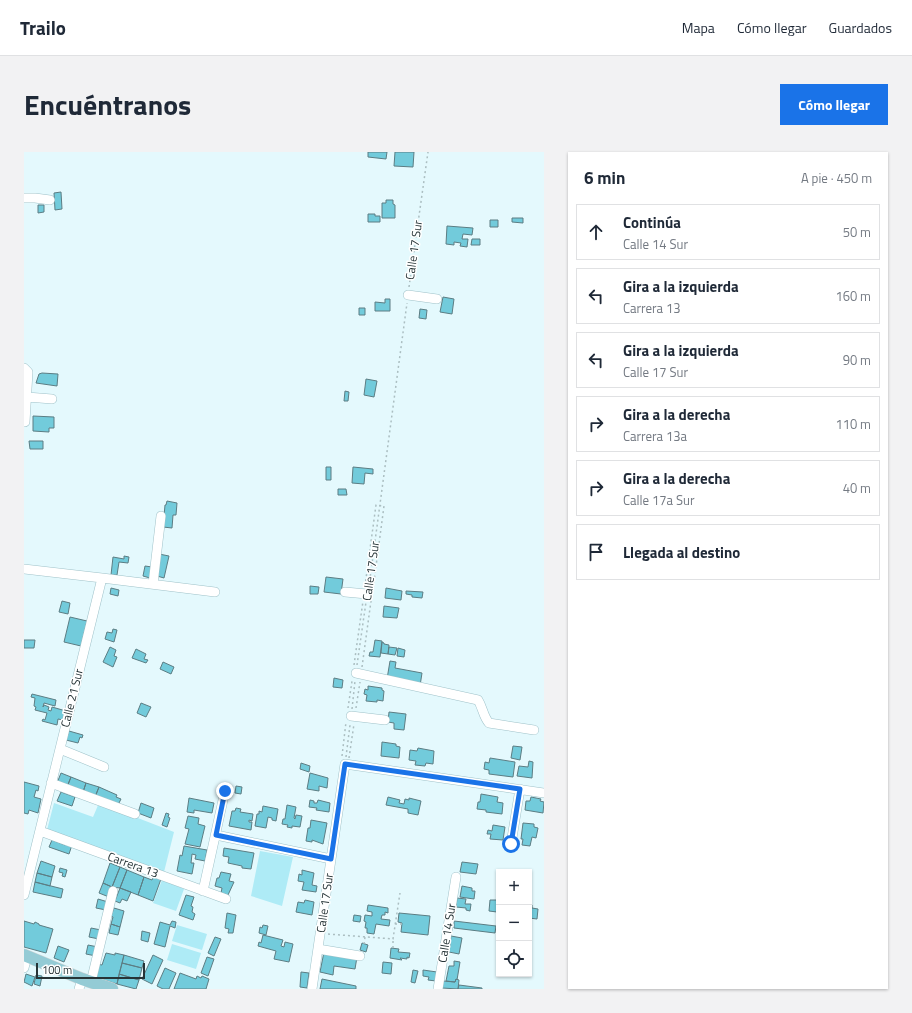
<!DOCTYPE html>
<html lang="es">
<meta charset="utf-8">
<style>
:root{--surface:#fff;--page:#f2f2f3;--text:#1f2937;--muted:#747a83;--line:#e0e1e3;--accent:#1a73e8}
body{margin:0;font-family:"Titillium Web",sans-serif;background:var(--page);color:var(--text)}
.controls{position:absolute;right:12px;bottom:12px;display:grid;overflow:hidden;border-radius:0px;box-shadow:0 1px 3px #0004}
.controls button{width:36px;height:36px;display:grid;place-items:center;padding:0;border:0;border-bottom:1px solid var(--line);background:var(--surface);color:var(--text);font:20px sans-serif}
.scale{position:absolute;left:12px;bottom:10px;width:109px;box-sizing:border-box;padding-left:4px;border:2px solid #263437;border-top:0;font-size:11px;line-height:14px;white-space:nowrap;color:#263437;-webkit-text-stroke:3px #fff;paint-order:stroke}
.stop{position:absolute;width:12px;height:12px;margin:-9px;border:3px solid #1a73e8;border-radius:50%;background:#fff}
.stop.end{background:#1a73e8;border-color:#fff;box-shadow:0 1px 4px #0008}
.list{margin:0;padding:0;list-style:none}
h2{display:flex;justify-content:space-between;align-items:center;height:52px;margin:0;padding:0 16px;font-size:17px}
h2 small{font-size:13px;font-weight:400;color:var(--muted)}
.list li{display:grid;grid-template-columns:26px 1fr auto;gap:12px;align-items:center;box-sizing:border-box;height:56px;margin:0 8px 8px;padding:0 8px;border:1px solid var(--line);border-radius:0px}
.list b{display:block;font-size:15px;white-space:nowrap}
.list p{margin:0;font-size:13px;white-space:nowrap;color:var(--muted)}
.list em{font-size:13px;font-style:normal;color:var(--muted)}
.icon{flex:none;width:22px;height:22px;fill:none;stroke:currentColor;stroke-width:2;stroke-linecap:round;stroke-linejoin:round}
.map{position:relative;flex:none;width:520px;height:837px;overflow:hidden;border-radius:0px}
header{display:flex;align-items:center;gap:24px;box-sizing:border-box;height:56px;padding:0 20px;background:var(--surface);border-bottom:1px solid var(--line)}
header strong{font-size:19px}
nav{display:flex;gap:22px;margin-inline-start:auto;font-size:14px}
.intro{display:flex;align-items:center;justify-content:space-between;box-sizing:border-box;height:96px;padding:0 24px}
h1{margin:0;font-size:28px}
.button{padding:10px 18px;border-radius:0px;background:var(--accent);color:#fff;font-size:14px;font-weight:700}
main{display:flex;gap:24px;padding:0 24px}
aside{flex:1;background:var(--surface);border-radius:0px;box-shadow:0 1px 3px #0004}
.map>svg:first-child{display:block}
.green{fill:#aeebf6}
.building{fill:#72cbdb;stroke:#5c7d83}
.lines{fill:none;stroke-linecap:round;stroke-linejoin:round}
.minor-casing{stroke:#9fc2c9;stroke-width:10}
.major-casing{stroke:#d4d6d7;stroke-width:13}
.path{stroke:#abbec1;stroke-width:1.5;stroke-dasharray:2 3;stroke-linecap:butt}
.minor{stroke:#fff;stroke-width:9}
.major{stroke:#94cbd5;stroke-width:12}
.route{stroke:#1a73e8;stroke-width:5}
.labels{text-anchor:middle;stroke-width:3;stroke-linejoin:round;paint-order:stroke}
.street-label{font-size:12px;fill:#263437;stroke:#fff}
</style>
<header>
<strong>Trailo</strong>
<nav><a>Mapa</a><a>Cómo llegar</a><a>Guardados</a></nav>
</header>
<div class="intro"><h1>Encuéntranos</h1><a class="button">Cómo llegar</a></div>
<main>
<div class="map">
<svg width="520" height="837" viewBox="0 0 520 837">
<rect width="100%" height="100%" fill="#e4f9fd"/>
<path class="green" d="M30 651 69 665 75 651 150 680 140 720 23 678Z
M236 699 269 705 258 754 227 744Z
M138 728 160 737 152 759 129 751Z
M153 773 183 782 178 798 148 789Z
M148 792 177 801 172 817 143 808Z"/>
<path class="building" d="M344 0H363L362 7 344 5Z
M371 0H390L389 15 370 14Z
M37 40 38 57 31 58 30 41Z
M362 48H369V52L371 53V66H358V51H362Z
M14 53H20V60L14 61Z
M344 62H351V64H356V70H344Z
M488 66H499V71L488 70Z
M466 68H474V75H466Z
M423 74 449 76 448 83 439 82 438 87H444L443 95 436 94 437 91 430 90V93L422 92Z
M448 87H456V93H447Z
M419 145 430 147 428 162 416 160Z
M361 147H366V159H351V150L361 151Z
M335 156H341V163H335Z
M396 157 403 158 402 167 395 166Z
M18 221 34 222 33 234 12 231 15 222Z
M342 227 353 229 350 245 340 243Z
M321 239 325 240 324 249H320Z
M9 264 30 265V276H25V280L9 279Z
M5 289H19V297H6Z
M302 315H307V328H302Z
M329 315 349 317V322L341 321 340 332 328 331Z
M314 337H322L323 343H314Z
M143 349 153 351 152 363H149L148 376 139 375 141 353H142Z
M135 402 145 404 140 426 133 424Z
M100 404 105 405 104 411 95 410 93 423H87L89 405 100 407Z
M121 414 128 415 126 426 119 424Z
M302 425 319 427 317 442 300 440Z
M286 434 295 435 294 442H286Z
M87 436 95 438 94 444 86 442Z
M362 436 378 439 377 448 361 446Z
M382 439 399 440 398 446 388 445V443L382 442Z
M38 449 46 451 44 462 35 460Z
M360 454 375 456 373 466 359 465Z
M46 465 63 469 57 494 40 490Z
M89 477 93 478 90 490 81 487 83 480 88 481Z
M0 488H11L10 496H0Z
M351 488 358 489 356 505 345 504 346 500H349Z
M358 490 360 491V492L365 493 364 502 357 501Z
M86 495 92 498 90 504 93 505 89 515 79 510Z
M365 495 373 496 371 503 364 502Z
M374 496 381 498 380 505 373 504Z
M112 497 122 502 120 507 124 508 122 511 108 506Z
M366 509 372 510 371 516 398 521 396 534 363 527Z
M139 510 150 515 147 522 136 517Z
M310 526 319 528 318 536 309 535Z
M344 534 358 536V538L360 539 359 549 353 548V550L342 549 343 543 340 542 341 537 344 538Z
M8 542 32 548 31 554 20 551 19 555 20 553 25 555 24 558 27 559 28 555 42 559 39 568 34 567 33 573 18 569 19 567 21 568 23 561 11 558 12 555 10 554 11 546 7 545Z
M117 551 127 555 122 565 113 561Z
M365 560 382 562 380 578 370 577V571L364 570Z
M45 579 59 583 58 586 56 585 54 591 42 588Z
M358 590 372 592V594L376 595 375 606 357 604Z
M489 594 498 595 496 608 487 606Z
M394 596 410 599 409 612 402 611 401 614 391 613 392 609 385 608 386 598 393 599Z
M466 606 491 610 489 625 465 622V618L460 617 461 610 465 611Z
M505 609 509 610 508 626 493 624 495 614 504 615Z
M277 611 286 614 285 620 276 617Z
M37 621 47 625 43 635 33 631Z
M286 621 304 626 303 636 295 634V639L283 637Z
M47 625 62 631 59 640 43 635Z
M0 630 15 634 14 639 12 638 10 645 17 647 14 661 5 658 4 662 0 661Z
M62 631 75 635 71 645 59 640Z
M212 634 218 635 217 642 211 641Z
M75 635 93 643 92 645 97 647 94 653 71 645Z
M37 640 51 645 48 654 33 649Z
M457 642 474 645 473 650 479 651 478 662 462 660V658L453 657 454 650H456Z
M364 645 376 648 375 651 380 652 381 647 385 648V646L397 649 394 663 384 661V657L362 653Z
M507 645 517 647 516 649 520 650 519 661 501 658 502 649H506Z
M165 646 190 651 188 661 170 658V661L163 660Z
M286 648 290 649V651H293L294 648 306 651 305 660 292 658 293 656 285 655Z
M117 651 130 656 127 666 114 661Z
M263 653 272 655 270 666 271 667 272 663 278 664 276 675 268 674V676L263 675 264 673 258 672 259 667H261Z
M239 654 254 657 252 669 248 668V666L244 665 242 676 231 674 233 662H235V659L238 660Z
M212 656 217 657 216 660 229 662 228 669 225 668V670H228L227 678 205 674 208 659H211Z
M142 661 145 662 144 665 146 666 143 675 138 673Z
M164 664 175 666 174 672 181 674 176 695 161 692 165 677 161 676Z
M287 668 303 671 299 692 288 688V690L282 689 284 676H286Z
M499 671 510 672V675L514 676 512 686 508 685 506 694 498 693 499 687H497Z
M469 673 481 675 479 688 466 687 467 682H463L464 678 468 679Z
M28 688 41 693 42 691 48 693 45 702 25 695Z
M160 694 183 698 181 709 171 707 172 703 168 702 167 711H170L168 722 153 719 156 703 158 704Z
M200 696 230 701 227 717 218 716V714L204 711 205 705 199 704Z
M17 709 31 714 28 725 13 721Z
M438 710 454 712 452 722 436 720Z
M86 711 96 715 88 735 79 731Z
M96 715 103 718 96 736 88 735Z
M36 716 43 718 41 725 38 724 39 721 35 720Z
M103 718 120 725 114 743 96 736Z
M278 718 290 721 288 733 293 734 292 740 278 738 280 730 274 729 275 722 278 723Z
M197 720 207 722 205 729 210 730 204 743 197 741 198 736 191 734 193 726H195Z
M13 721 28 725 26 734 11 730Z
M130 724 137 727 129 749 114 743 120 725 128 728Z
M11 730 39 737 37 746 9 740Z
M79 731 88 735 85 745 75 741Z
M438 734 448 736V739H451L450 747 436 745Z
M96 736 107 740 103 749 98 747 96 751 91 749Z
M162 743 170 745 167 754 169 755 168 760 171 762 169 768 155 763Z
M433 746 442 747 441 752H447L446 759 442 758V756L432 755Z
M74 747 84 750 82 758 72 756Z
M281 748 290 750 288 763 272 760 274 750 280 751Z
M466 748H474L473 760 465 759Z
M344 753 364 756V761L361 760V763H358L357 767 366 768 365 774 352 772 350 782 343 781V776H341L342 770 340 769 341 763 348 764V760L343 759Z
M505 753H508V756L514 757 513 767 505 766Z
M90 756 100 759 96 775 87 772 89 765 87 764Z
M203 761 212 763 209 781H204L205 777 201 776Z
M375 761 406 764 404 783 377 780 378 771 374 770Z
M330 763 337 764 336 770 329 769Z
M0 769 10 772 11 770 15 772V773L29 777 22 801 0 795Z
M148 769 152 770 151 776 146 774 141 795 130 792 136 770 146 773Z
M430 769 472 774 471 781 430 776Z
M87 772 96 775 94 783 85 781Z
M239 773 244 774 242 783 235 781 236 775 238 776Z
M67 776 77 778 75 787 65 785Z
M118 779 126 781 124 790 117 788Z
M239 783 259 788 257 794 260 795 261 790 269 792 265 810 250 807 252 799 234 794 235 790 237 791Z
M427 784 438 786 435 802 425 800Z
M191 785 197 787 190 804 184 801Z
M338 791 344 793 342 800 336 798Z
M64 793 74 795 72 804 62 802Z
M34 794 45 798 40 810 30 806Z
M367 796 375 797 374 800 386 801 385 806 383 805V807L376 806 378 808 366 806Z
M300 800 333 805 331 817 310 814 309 823 296 820Z
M82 801 91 803V801L100 803 93 832 70 825 73 812 78 813Z
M100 803 120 809 118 816 98 811Z
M129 803 139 808 128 832 118 827Z
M183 805 190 807 184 824 177 821Z
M430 809 436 810 433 828 432 827 431 830 422 829 425 814H430Z
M359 810 368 811 367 822 358 821Z
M98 811 118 816 115 828 95 822Z
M141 816 152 821 145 837H139L133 834Z
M389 818 394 819 391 831 387 830Z
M399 818 413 820 412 829 404 828 405 825 399 824Z
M277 820 285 821 283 836 276 835Z
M156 821 172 827 173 824 177 826 178 824 185 827 182 837H150Z
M2 822 11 825 8 834 0 830Z
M95 822 115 828 112 837 93 832Z
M12 823 18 824 16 834 10 832Z
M298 827 332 834V837H296Z
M432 827 435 828 434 837 418 836 419 829 431 830Z
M435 833 458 836V837H434Z"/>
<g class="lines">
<defs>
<path id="minor" d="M0 46H11L26 48
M384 143 413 147
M0 216 4 220 1 270
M3 245 28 247
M0 417 78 426 0 743
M78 426 191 440
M129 432 137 364
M321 440 343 442
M332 521 454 548C459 556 459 564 465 571L510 578
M327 564 361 568
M36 597 80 615
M27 631 111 662
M16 679 202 747
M192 683 307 707
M487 692 496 637
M179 739 201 639
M294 797 336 804
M0 816 3 804
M67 830 89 739
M55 837 58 827
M288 837 321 612 520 641
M414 837 432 725"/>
<path id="major" d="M0 803 58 827 88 837"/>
</defs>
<use href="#minor" class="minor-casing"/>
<use href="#major" class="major-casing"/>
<path class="path" d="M385 135 404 0
M341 434 352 353 360 354 349 437
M345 434 383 151
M330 513 339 449
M333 513 342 450
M338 515 347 449
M324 556 328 529
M332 556 336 530
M328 557 331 529
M318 604 322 570
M322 605 326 573
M325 606 330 572
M371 772H378
M304 782 369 787 376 741
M340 792 341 785
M369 796V787"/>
<use href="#minor" class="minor"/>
<use href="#major" class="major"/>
</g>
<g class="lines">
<path class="route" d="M201 639 192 683 307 707 321 612 496 637 487 692"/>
</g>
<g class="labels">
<g class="street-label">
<text transform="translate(390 98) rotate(-82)" y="4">Calle 17 Sur</text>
<text transform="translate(347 419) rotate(-82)" y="4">Calle 17 Sur</text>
<text transform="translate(48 546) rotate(-76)" y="4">Calle 21 Sur</text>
<text transform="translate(109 713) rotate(20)" y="4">Carrera 13</text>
<text transform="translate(301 751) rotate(-82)" y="4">Calle 17 Sur</text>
<text transform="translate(423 781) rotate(-81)" y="4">Calle 14 Sur</text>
</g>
</g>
</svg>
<div class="controls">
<button>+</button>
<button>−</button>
<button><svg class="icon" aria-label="locate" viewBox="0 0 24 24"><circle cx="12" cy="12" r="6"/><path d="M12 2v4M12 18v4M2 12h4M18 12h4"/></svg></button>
</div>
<div class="scale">100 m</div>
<div class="stop" style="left:487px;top:692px"></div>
<div class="stop end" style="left:201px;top:639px"></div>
</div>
<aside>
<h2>6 min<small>A pie · 450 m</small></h2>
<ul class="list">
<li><svg class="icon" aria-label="ahead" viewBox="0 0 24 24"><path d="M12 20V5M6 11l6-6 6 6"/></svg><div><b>Continúa</b><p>Calle 14 Sur</p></div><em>50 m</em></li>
<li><svg class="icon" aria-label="left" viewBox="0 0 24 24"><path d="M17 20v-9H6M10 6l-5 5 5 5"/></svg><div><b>Gira a la izquierda</b><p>Carrera 13</p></div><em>160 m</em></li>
<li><svg class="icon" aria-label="left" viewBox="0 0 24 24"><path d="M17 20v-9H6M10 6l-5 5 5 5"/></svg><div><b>Gira a la izquierda</b><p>Calle 17 Sur</p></div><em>90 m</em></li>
<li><svg class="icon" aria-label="right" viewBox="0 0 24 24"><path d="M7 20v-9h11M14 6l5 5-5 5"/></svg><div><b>Gira a la derecha</b><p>Carrera 13a</p></div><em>110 m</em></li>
<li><svg class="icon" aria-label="right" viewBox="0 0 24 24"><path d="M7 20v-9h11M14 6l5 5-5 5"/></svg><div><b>Gira a la derecha</b><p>Calle 17a Sur</p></div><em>40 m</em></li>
<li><svg class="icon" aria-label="arrive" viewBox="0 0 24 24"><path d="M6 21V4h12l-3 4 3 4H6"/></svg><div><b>Llegada al destino</b></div></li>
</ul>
</aside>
</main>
